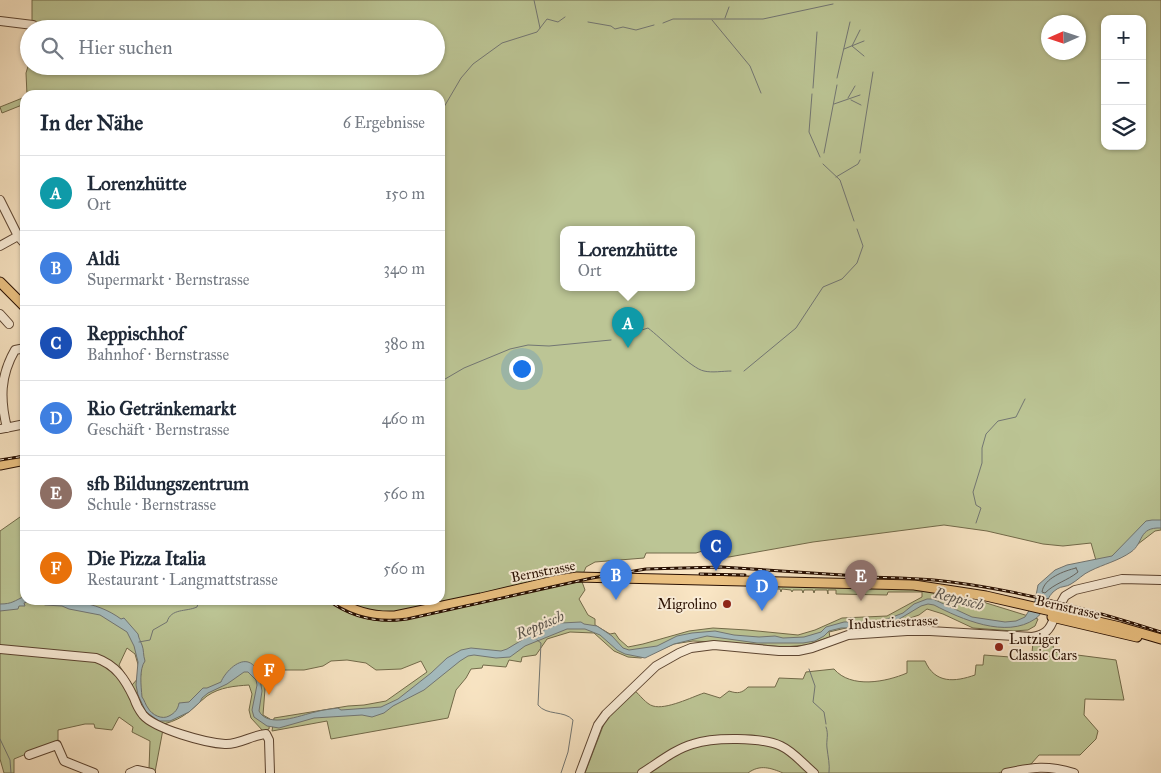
<!DOCTYPE html>
<html lang="de">
<meta charset="utf-8">
<style>
:root{--surface:#fff;--page:#f6f6f7;--text:#1f2937;--muted:#747a83;--line:#e0e1e3;--accent:#111827}
body{margin:0;font-family:"IM FELL Great Primer",serif;background:var(--page);color:var(--text)}
.controls{position:absolute;right:15px;top:15px;display:grid;overflow:hidden;border-radius:10px;box-shadow:0 1px 4px #0004}
.controls button{width:45px;height:45px;display:grid;place-items:center;padding:0;border:0;border-bottom:1px solid var(--line);background:var(--surface);color:var(--text);font:25px sans-serif}
.compass{position:absolute;left:1041px;top:15px;width:45px;height:45px;border-radius:50%;background:var(--surface);box-shadow:0 1px 4px #0004;rotate:267deg}
.you{position:absolute;left:521px;top:368px;width:18px;height:18px;margin:-12px;border:4px solid #fff;border-radius:50%;background:#1a73e8;box-shadow:0 0 0 8px #1a73e833}
.badge{display:grid;place-items:center;width:32px;height:32px;border-radius:50%;background:var(--accent);color:#fff;font-size:16px;font-weight:700}
.pin{position:absolute;translate:-50% -41px;filter:drop-shadow(0 1px 2px #0008)}
.pin::after{content:'';position:absolute;top:26px;width:18px;height:15px;background:inherit;clip-path:polygon(0 0,100% 0,50% 100%)}
.popup{position:absolute;left:560px;top:226px;width:135px;height:65px;box-sizing:border-box;display:grid;place-content:center;border-radius:10px;background:var(--surface);filter:drop-shadow(0 1px 4px #0005);font-size:16px;white-space:nowrap;color:var(--muted)}
.popup b{font-size:19px;color:var(--text)}
.popup::after{content:'';position:absolute;left:50%;top:100%;margin-left:-10px;border:10px solid transparent;border-top-color:var(--surface)}
.list{margin:0;padding:0;list-style:none}
h2{display:flex;justify-content:space-between;align-items:center;height:65px;margin:0;padding:0 20px;font-size:21px}
h2 small{font-size:16px;font-weight:400;color:var(--muted)}
.list li{display:grid;grid-template-columns:32px 1fr auto;gap:15px;align-items:center;box-sizing:border-box;height:75px;padding:0 20px;border-top:1px solid var(--line)}
.list b{display:block;font-size:19px;white-space:nowrap}
.list p{margin:0;font-size:16px;white-space:nowrap;color:var(--muted)}
.list em{font-size:16px;font-style:normal;color:var(--muted)}
.icon{flex:none;width:28px;height:28px;fill:none;stroke:currentColor;stroke-width:2;stroke-linecap:round;stroke-linejoin:round}
.map{position:relative;flex:none;width:1161px;height:773px;overflow:hidden}
.search{position:absolute;background:var(--surface);box-shadow:0 1px 4px #0004;left:20px;top:20px;width:425px;height:55px;display:flex;align-items:center;gap:12px;box-sizing:border-box;padding:0 18px;border-radius:28px;color:var(--muted);font-size:19px}
.panel{position:absolute;background:var(--surface);box-shadow:0 1px 4px #0004;left:20px;top:90px;width:425px;height:515px;border-radius:15px}
.map>svg:first-child{display:block}
.green{fill:#bcc595;stroke:#726a4a;fill-rule:evenodd}
.water{fill:#a4bcc0;stroke:#727673}
.lines{fill:none;stroke-linecap:round;stroke-linejoin:round}
.shore{stroke:#666560;stroke-width:1}
.stream{stroke:#727673;stroke-width:1}
.minor-casing{stroke:#5c4431;stroke-width:10}
.major-casing{stroke:#270e00;stroke-width:11}
.minor{stroke:#fbeed9;stroke-width:8}
.major{stroke:#ecc282;stroke-width:9}
.rail-casing{stroke:#270e00;stroke-width:3}
.rail{stroke:#fbeed9;stroke-width:1;stroke-dasharray:4;stroke-linecap:butt}
.poi-dot{fill:#8f2418;stroke:#fbeed9;stroke-width:2}
.labels{text-anchor:middle;stroke-width:4;stroke-linejoin:round;paint-order:stroke}
.street-label{font-size:14px;fill:#270e00;stroke:#fbeed9}
.poi-label{font-size:14px;fill:#270e00;stroke:#fbeed9;text-anchor:end}
.water-label{font-size:15px;font-style:italic;fill:#59544d;stroke:#fbeed9}
</style>
<div class="map">
<svg width="1161" height="773" viewBox="0 0 1161 773">
<rect width="100%" height="100%" fill="#f9e5c4"/>
<filter id="stains"><feTurbulence type="fractalNoise" baseFrequency=".004" numOctaves="4"/><feColorMatrix values="0 0 0 0 .2 0 0 0 0 .09 0 0 0 0 .02 0 0 0 .5 -.17"/></filter>
<radialGradient id="worn" r=".72"><stop offset=".6" stop-color="#630" stop-opacity="0"/><stop offset="1" stop-color="#630" stop-opacity=".3"/></radialGradient>
<path class="green" d="M32 0H1161V530L1155 531 1125 554 1097 564 1091 543 1063 546 1043 544 987 531 944 525 813 542 729 557H724L715 547 696 553H646L644 558 595 562 586 567 581 579 585 590 579 599 588 615 595 619V625L610 634 615 633 619 639 628 647 643 644 689 631 713 628 747 630 798 635 815 630 842 618 887 616 922 597V592H888L887 595 836 594V590H828V594L827 590H815L814 593 813 590H804L803 593 802 590H793L792 592 791 590 782 589 781 592 780 589H771L770 592 769 589H760L756 594 753 593 756 588 763 587 812 586 919 588 970 598 1038 619 1035 626 1028 630 1013 631 973 628 943 614 927 609 919 615 881 628H846L829 632 830 637 807 645 784 647 752 644 693 641 674 644 641 658 628 657 614 651 594 633 570 632 547 639 536 655 522 657 521 662 509 660 506 667 483 665 482 668 471 669 466 678 456 690 448 718 331 739 327 721 272 731 274 718 348 706 364 705 386 701 427 672 421 661 401 669 376 670 366 663 347 660 331 661 323 666 304 670H275L266 676 263 715 270 719 269 729 263 731 251 718 249 710 252 694 249 685C235 686 220 687 207 696 191 709 186 718 164 724L155 772 149 769 150 741 132 732 133 727 119 717 112 730 95 728 94 724H85L58 730V741L14 759V773H4L0 759V531L20 517 25 515V600H440V95H27L26 73 29 63V66H436V29H32ZM1105 19H1142V146H1105ZM1048 22H1078V52H1048ZM564 229H692V287H564ZM127 648 135 654 141 675 132 685 119 665Z
M25 97V115L22 105 2 113 0 107Z
M1052 637 1054 652 1116 660 1124 700 1085 699 1084 715 1098 731 1096 739 1080 755H1039L1031 764 998 773H783C771 768 760 764 748 773H585L605 721 634 690C640 695 646 704 653 706 666 710 692 697 704 693L720 698 729 691C738 694 742 693 748 687H775L779 678 803 679 806 672 834 669C851 689 886 682 907 673V661H925C935 684 955 682 975 675L976 665H983L984 655 1023 658 1025 655 1032 653 1033 642Z"/>
<path class="water" d="M1152 520H1161V528C1138 527 1144 543 1131 552 1118 561 1104 564 1090 571 1083 574 1078 580 1071 584 1067 587 1061 586 1057 589 1045 596 1046 612 1035 619 1006 639 961 619 934 605L928 604 921 606 891 624 881 627 841 628 829 631 824 636 815 641 803 643H757L707 636 674 644 645 658 625 654 617 650 600 635 585 629H567L525 646 510 657 496 658 474 655 468 656 460 661 424 690 393 706 384 713 372 717 362 715 314 718 279 728 267 726 254 717 252 710 257 685 256 680 248 672H244L227 684 208 693 202 698 200 702 189 712 170 721H159L146 712 138 695 136 685 138 662 134 646 127 632 100 615 69 609 62 606 45 605 35 600C66 600 95 600 121 619L124 618 138 634C139 639 140 640 142 645 144 650 143 655 145 661 139 669 141 686 142 697 145 701 145 704 148 708 152 715 162 720 169 716 175 713 178 709 179 703L189 702 203 688H207L221 682C224 674 237 659 248 662 255 664 258 672 262 677L260 679 262 691 259 711C268 729 301 715 315 712 322 710 331 709 338 708L341 710 355 709 381 707 398 699 431 673 447 658 461 650 471 648 501 651 507 649 527 637 561 623 581 622 584 624 597 626 612 636 623 648 629 650 657 646 677 636 692 633 715 631 734 635 759 637 775 636 783 638 804 637 821 632 826 627 844 622 882 621 903 613 914 604 927 599H933L972 617 1005 622 1016 621 1025 617 1035 601 1038 585 1055 570 1067 565 1112 556 1146 521Z
M25 596V600H33L24 603 25 606H19L18 609 0 611V604C12 604 14 601 25 596Z"/>
<g class="lines">
<path class="shore" d="M1076 568 1078 572C1067 581 1055 583 1045 593L1042 592C1044 578 1064 571 1076 568Z"/>
<path class="stream" d="M534 0 540 28
M725 18 729 7
M712 20 750 66 761 93
M588 22 611 26 615 29 623 27 636 30 654 25
M663 23 673 19H763L833 4
M860 30 852 46 864 56
M844 49 864 41
M837 78 850 22
M813 88 817 32
M812 94 809 132 820 157
M848 98 855 86
M851 100 861 105
M834 104 860 95
M440 109 444 107 461 78 473 64 502 43 537 32 547 19 558 22 565 17
M824 153 837 85
M860 153 873 72
M823 164 840 180 854 221
M836 177 858 164 860 160
M623 336 648 328C660 337 692 369 704 371 712 373 723 371 731 371
M744 371 796 328 823 287 842 279 857 263 863 246 857 229
M440 382 464 368 510 349 528 345 549 346 611 340
M976 523 981 508 976 505 973 492 982 463V448L986 434 998 421 1016 417 1025 399
M25 526 22 538 25 566
M25 572V582
M537 640 541 643 538 705C547 716 564 710 573 720L568 752 561 773
M139 642 150 640 153 630 167 622C171 608 186 612 197 607L199 600
M809 669 815 686 813 702 824 712 826 724
M826 727C829 735 826 740 827 748 828 757 830 764 829 773
M0 739 10 760 11 773"/>
<defs>
<path id="minor" d="M0 21 33 25
M0 200 18 236 25 244
M0 246 18 236
M0 314 9 324
M7 428C0 399 0 376 15 350L25 348
M0 429 25 424
M1056 612 1065 596 1075 590 1122 579 1161 580
M0 649 96 658C116 665 125 679 134 698 136 704 139 710 143 715 155 729 206 743 225 744 239 745 252 735 266 734L269 740 270 773
M29 755 57 745 64 761 94 773
M130 773 137 770 151 773
M580 773 598 725 606 714 656 666 679 653 691 648 714 645 779 651H798L812 648 848 635 907 631H930L1032 637C1045 635 1050 630 1054 618
M642 773C658 763 675 749 693 744 713 737 762 737 781 746 794 752 803 764 814 773
M1006 773C1033 767 1047 765 1074 773"/>
<path id="major" d="M0 282 25 307
M0 465 25 460
M336 600C354 612 373 617 395 616L481 598 558 580 577 577 914 585 986 596 1120 627 1161 639
M1052 617 1137 637"/>
</defs>
<use href="#minor" class="minor-casing"/>
<use href="#major" class="major-casing"/>
<use href="#minor" class="minor"/>
<use href="#major" class="major"/>
<defs>
<path id="rail" d="M0 460 25 456
M700 574 745 575
M867 577C895 578 923 578 951 582 1022 591 1093 610 1161 632
M328 600C352 618 378 623 407 619L592 578 646 569 721 567 873 577"/>
</defs>
<use href="#rail" class="rail-casing"/>
<use href="#rail" class="rail"/>
</g>
<g class="poi-dot">
<circle cx="727" cy="604" r="5"/>
<circle cx="999" cy="647" r="5"/>
</g>
<g class="labels">
<g class="street-label">
<text transform="translate(543 571) rotate(-11)" y="5">Bernstrasse</text>
<text transform="translate(1068 607) rotate(13)" y="5">Bernstrasse</text>
<text transform="translate(893 622) rotate(-3)" y="5">Industriestrasse</text>
</g>
<g class="poi-label">
<text x="717" y="609">Migrolino</text>
<text x="1009" y="644" text-anchor="start">Lutziger<tspan x="1009" dy="16">Classic Cars</tspan></text>
</g>
<g class="water-label">
<text transform="translate(959 599) rotate(15)" y="5">Reppisch</text>
<text transform="translate(540 625) rotate(-23)" y="5">Reppisch</text>
</g>
</g>
<rect width="100%" height="100%" filter="url(#stains)"/>
<rect width="100%" height="100%" fill="url(#worn)"/>
</svg>
<div class="controls">
<button>+</button>
<button>−</button>
<button><svg class="icon" aria-label="layers" viewBox="0 0 24 24"><path d="M12 4l9 5-9 5-9-5zM3 14l9 5 9-5"/></svg></button>
</div>
<svg class="compass" viewBox="-18 -18 36 36"><path d="M0-13l5 13h-10z" fill="#e53935"/><path d="M0 13l5-13h-10z" fill="#747a83"/></svg>
<div class="you"></div>
<div class="pin badge" style="left:628px;top:348px;background:#0f9aa8">A</div>
<div class="popup"><b>Lorenzhütte</b>Ort</div>
<div class="pin badge" style="left:616px;top:600px;background:#3f7fe0">B</div>
<div class="pin badge" style="left:716px;top:571px;background:#1a4fb4">C</div>
<div class="pin badge" style="left:762px;top:611px;background:#3f7fe0">D</div>
<div class="pin badge" style="left:861px;top:601px;background:#8d6e63">E</div>
<div class="pin badge" style="left:269px;top:695px;background:#e8710a">F</div>
<div class="search"><svg class="icon" aria-label="search" viewBox="0 0 24 24"><circle cx="10" cy="10" r="6"/><path d="M15 15l6 6"/></svg>Hier suchen</div>
<section class="panel">
<h2>In der Nähe<small>6 Ergebnisse</small></h2>
<ul class="list">
<li><span class="badge" style="background:#0f9aa8">A</span><div><b>Lorenzhütte</b><p>Ort</p></div><em>150 m</em></li>
<li><span class="badge" style="background:#3f7fe0">B</span><div><b>Aldi</b><p>Supermarkt · Bernstrasse</p></div><em>340 m</em></li>
<li><span class="badge" style="background:#1a4fb4">C</span><div><b>Reppischhof</b><p>Bahnhof · Bernstrasse</p></div><em>380 m</em></li>
<li><span class="badge" style="background:#3f7fe0">D</span><div><b>Rio Getränkemarkt</b><p>Geschäft · Bernstrasse</p></div><em>460 m</em></li>
<li><span class="badge" style="background:#8d6e63">E</span><div><b>sfb Bildungszentrum</b><p>Schule · Bernstrasse</p></div><em>560 m</em></li>
<li><span class="badge" style="background:#e8710a">F</span><div><b>Die Pizza Italia</b><p>Restaurant · Langmattstrasse</p></div><em>560 m</em></li>
</ul>
</section>
</div>
